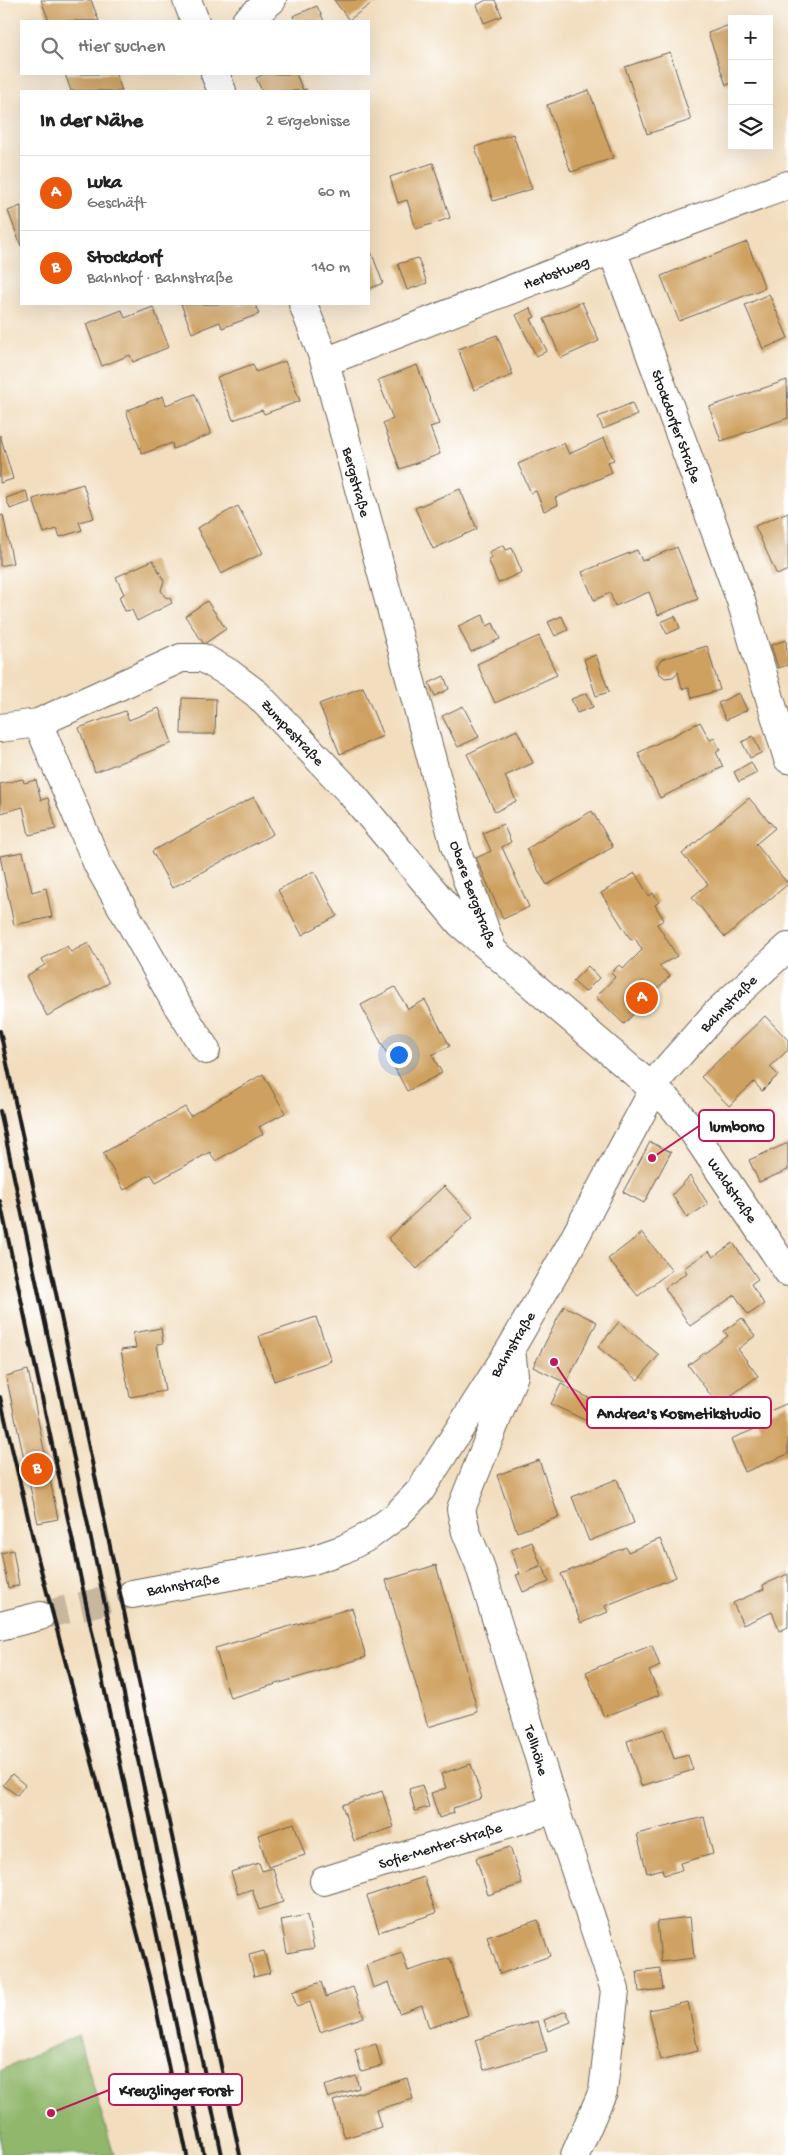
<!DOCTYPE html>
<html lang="de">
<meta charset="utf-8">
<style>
:root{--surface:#fff;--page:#f6f6f6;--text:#222;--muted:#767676;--line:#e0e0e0;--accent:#ea580c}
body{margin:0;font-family:"Gochi Hand",sans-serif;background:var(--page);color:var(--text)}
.controls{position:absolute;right:15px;top:15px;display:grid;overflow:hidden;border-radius:0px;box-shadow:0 5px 20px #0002}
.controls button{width:45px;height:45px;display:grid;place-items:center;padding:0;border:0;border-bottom:1px solid var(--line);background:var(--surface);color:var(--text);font:25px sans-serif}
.you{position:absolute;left:398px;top:1054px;width:18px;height:18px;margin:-12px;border:4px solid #fff;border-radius:50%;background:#1a73e8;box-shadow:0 0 0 8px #1a73e833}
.badge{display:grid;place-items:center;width:32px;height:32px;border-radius:50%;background:var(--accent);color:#fff;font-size:16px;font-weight:700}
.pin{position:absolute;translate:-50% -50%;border:2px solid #fff;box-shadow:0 1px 5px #0006}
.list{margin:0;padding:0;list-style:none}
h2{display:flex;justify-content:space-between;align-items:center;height:65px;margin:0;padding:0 20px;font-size:21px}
h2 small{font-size:16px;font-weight:400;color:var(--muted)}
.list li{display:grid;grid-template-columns:32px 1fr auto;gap:15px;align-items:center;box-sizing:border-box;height:75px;padding:0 20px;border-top:1px solid var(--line)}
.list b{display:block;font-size:19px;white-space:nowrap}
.list p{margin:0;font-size:16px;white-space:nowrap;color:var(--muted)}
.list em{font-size:16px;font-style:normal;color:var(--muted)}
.icon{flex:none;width:28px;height:28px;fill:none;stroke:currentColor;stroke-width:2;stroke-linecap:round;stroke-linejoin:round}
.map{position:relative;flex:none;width:788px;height:2155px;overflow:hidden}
.search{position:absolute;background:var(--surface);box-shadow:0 5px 20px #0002;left:20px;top:20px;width:350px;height:55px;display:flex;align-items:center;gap:12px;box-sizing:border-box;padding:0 18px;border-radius:0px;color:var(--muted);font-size:19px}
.panel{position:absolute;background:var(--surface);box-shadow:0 5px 20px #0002;left:20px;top:90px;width:350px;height:215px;border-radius:0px}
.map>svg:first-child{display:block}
.forest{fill:#90b76c;stroke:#566a44}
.building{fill:#cfa160}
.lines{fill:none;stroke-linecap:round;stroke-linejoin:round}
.minor-tunnel{stroke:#c7b79e;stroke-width:28;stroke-dasharray:28 14;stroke-linecap:butt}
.minor-casing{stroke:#676055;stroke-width:30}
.minor{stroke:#fff;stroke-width:28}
.rail{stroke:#1c1c1c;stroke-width:4}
.labels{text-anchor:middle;stroke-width:4;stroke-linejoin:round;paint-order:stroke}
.street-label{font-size:15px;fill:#1c1c1c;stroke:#fff}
.leader{fill:none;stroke:#c2185b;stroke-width:2}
.callout-dot{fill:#c2185b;stroke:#fff;stroke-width:2}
.callout{fill:#fff;stroke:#c2185b;stroke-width:2}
.callout-label{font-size:16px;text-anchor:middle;font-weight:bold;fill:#1c1c1c}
</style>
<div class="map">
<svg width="788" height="2155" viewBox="0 0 788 2155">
<rect width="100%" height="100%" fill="#fff"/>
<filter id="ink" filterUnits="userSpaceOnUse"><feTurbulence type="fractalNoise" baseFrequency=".02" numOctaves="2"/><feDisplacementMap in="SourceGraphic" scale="10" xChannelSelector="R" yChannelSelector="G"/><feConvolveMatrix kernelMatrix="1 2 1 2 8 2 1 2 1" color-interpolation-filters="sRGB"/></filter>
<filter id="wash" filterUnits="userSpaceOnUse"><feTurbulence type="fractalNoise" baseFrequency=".0096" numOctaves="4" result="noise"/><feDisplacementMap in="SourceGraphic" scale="20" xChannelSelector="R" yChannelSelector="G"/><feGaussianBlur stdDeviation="1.12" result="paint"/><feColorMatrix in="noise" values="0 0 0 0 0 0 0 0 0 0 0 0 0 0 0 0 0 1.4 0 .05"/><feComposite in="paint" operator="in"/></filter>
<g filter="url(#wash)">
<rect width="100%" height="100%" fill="#f2debf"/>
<path class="forest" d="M78 2035 114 2155H0V2071Z"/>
<g id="blocks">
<path class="building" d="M41 0H91L99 21H49Z
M334 0H376L349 20Z
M486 0H495L502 16 484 23 477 5Z
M317 6 324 21H295L293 16Z
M732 24V83L726 85 708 33Z
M670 52 691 120 647 134 625 67Z
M65 74H116L122 91H71Z
M264 74H296L303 90 306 89 307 91H262L256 78Z
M589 90 613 158 571 172 547 105Z
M513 134 532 189 493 201 475 147Z
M433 163 450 218 416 229 407 200 398 203 390 177Z
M21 206V246L8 211Z
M747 242 765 288 679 321 661 276Z
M369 249H370L383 283 369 289Z
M418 258 427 283 407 290 398 264Z
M769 294 788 338 763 349 745 305Z
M582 302 599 341 561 358 544 319Z
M181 304H255L259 314 222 328 220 322 192 333Z
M153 307 169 347 133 362 130 355 102 366 86 324 122 310 125 318Z
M530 308 535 317 531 319 547 351 536 356 516 315Z
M497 335 513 375 474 390 458 349Z
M285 361 300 401 264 414 262 410 233 420 217 377 253 364 256 372Z
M417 365 439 424 430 427 440 454 400 469 383 423 393 419 378 380Z
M787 380 788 418 721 441 709 407Z
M195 394 211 434 173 449 172 443 142 454 126 411 163 396 166 405Z
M632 403 637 415 603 429 598 417Z
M0 435 13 479 0 483Z
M604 438 614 460 608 462 612 473 555 498 558 505 544 511 536 491 531 493 518 464 564 443 569 454Z
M83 484 94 518 79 522 82 530 60 537 57 529 44 533 33 499Z
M460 489 477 529 433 549 415 508Z
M26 491 30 502 10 509 6 498Z
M238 506 263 553 221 574 197 528Z
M788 512V570L777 575 755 526Z
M3 515 13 563 0 566V516Z
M504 545 506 550 512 548 522 572 498 583 488 559 492 558 489 552Z
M677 547 698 599 658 615 649 592 615 606 610 593 594 600 582 572 637 550 642 561Z
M153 560 164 581 161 590 165 597 170 598 172 603 137 621 132 610 125 611 119 597 124 594 116 577Z
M207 601 226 629 204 644 185 616Z
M483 615 487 626 493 623 500 639 471 652 458 626Z
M562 616 568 630 555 636 548 622Z
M675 616 680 628 667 634 661 622Z
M539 636 557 675 495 703 477 664Z
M786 640 788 665 778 668 771 645Z
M707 646 720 690 692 698 689 687 682 689 678 672 673 677 665 678 659 673 657 665 662 659Z
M596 655 609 692 596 696 584 659Z
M444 676 449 689 435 696 429 683Z
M363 687 383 736 340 754 319 704Z
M587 693 593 707 577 713 571 699Z
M739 693 747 710 726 720 718 703Z
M182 698 216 699 215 734H181Z
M463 706 479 737 458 747 442 716Z
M159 708 172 743 95 772 79 728 125 711 129 720Z
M700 722 710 740 714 738 720 750 716 752 723 767 660 798 638 753Z
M517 730 533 763 505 776 516 801 495 812 467 754Z
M753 736 761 753 750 758 742 742Z
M751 762 757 773 739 782 734 772Z
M23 779 24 783 36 780 41 800 48 798 56 829 29 835 23 807 1 813 0 784Z
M254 797 273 834 172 888 152 851Z
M749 798 775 828 756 844 788 884 725 937 692 897 708 884 682 854Z
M592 811 613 847 547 885 526 849Z
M503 824 511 842 502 847 529 907 503 919 476 858 491 851 483 833Z
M23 852 32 892 46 888 52 917 14 925 0 856Z
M314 871 337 916 302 935 278 890Z
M635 873 649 896 653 893 659 902 655 905 664 920 657 924 677 956 659 966 670 976 624 1024 596 997 615 977 611 973 619 965 623 969 642 950 635 938 631 940 601 893Z
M88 943 109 983 47 1016 26 976 45 965 42 959 67 946 71 952Z
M588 966 599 978 585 992 573 981Z
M395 987 408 1009 425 1000 450 1046 432 1055 442 1073 407 1091 361 1005Z
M765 1016 788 1040V1050L770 1067 778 1075 762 1091 754 1082 729 1106 701 1077Z
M263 1074 285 1113 259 1127 263 1134 215 1161 210 1152 156 1182 151 1174 124 1190 103 1153 185 1107 190 1116Z
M650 1142 671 1152 644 1203 623 1192Z
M788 1143V1170L759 1182 749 1160Z
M690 1176 708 1204 687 1218 672 1195Z
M444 1186 473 1217 417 1269 388 1238Z
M642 1233 672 1270 638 1296 608 1259Z
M733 1243 758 1279 751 1284 764 1304 748 1315 735 1295 690 1326 665 1288 687 1273 684 1268 709 1251 713 1257Z
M564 1306 597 1322 566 1383 533 1367Z
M316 1317 331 1361 274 1381 259 1336Z
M742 1318 755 1336 738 1349 758 1376 718 1405 688 1365 728 1336 724 1331Z
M619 1322 659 1355 638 1380 598 1347Z
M161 1328 163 1343 157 1344 165 1391 130 1397 121 1350 136 1348 133 1333Z
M28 1370 58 1519 38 1523 6 1376Z
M561 1384 599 1403 589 1422 551 1404Z
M788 1403V1454L745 1472 731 1439 760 1427 756 1417Z
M539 1460 559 1517 517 1532 497 1475Z
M617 1479 634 1523 589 1541 572 1497Z
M660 1539 676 1577 605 1606 608 1612 581 1623 561 1574 626 1547 628 1552Z
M532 1542 541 1565 527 1572 543 1566 549 1582 523 1592 516 1575 520 1574 511 1550Z
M13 1550 19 1585 8 1588 1 1553Z
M436 1565 478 1712 428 1727 386 1580Z
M788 1574V1627L780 1631 772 1612 743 1625 733 1603 764 1589 763 1585Z
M352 1608 366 1657 230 1698 215 1648Z
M652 1645 660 1666 649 1671 659 1695 604 1717 586 1672Z
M664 1729 674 1759 688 1755 693 1770 641 1786 627 1741Z
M471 1764 482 1798 453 1808 454 1813 439 1818 431 1793 446 1788 441 1774Z
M12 1774 25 1785 17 1795 3 1785Z
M422 1785 429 1807 415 1811 409 1789Z
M382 1791 394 1827 354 1841 342 1805Z
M704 1817 713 1854 680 1863 682 1870 664 1875 662 1869 647 1873 637 1834Z
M294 1823 305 1855 268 1867 258 1835Z
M510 1847 522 1884 488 1895 476 1858Z
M259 1863 262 1871 273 1868 283 1902 259 1910 252 1889 238 1894 231 1872Z
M424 1877 436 1913 379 1932 367 1896Z
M307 1915 314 1948 287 1953 281 1920Z
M690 1917 694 1958 661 1962 657 1921Z
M538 1920 550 1956 500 1974 487 1937Z
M264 1951 270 1973 254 1977 249 1955Z
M402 1953 408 1971 450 1958 468 2015 429 2028 422 2005 399 2013 389 1982 373 1988 366 1965Z
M660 1968 663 1989 639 1992 637 1971Z
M321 1982 326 1997 353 1987 364 2017 320 2032 310 2002 297 2007 292 1992Z
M688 2002 698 2051 660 2060 649 2010Z
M566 2011 571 2022 548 2031 544 2020Z
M538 2021 547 2051 484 2070 475 2040Z
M376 2044 382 2066 361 2071 355 2050Z
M356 2076 359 2088 328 2098 324 2086Z
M407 2078 413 2099 376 2110 381 2127 345 2138 333 2101Z"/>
</g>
</g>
<g filter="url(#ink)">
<use href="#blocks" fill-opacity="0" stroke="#676055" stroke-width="1"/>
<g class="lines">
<path class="minor-tunnel" d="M40 1616 132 1594"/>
<defs>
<path id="minor" d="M187 0 195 21
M246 21 272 0
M215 74 222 91
M612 250 741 601 788 759
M303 304 325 362 455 846 492 949
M325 362 612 250 788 185
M38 723 98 865 174 1000 206 1050
M0 728 38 723 181 658H203L229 673 257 694 350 792 460 923 670 1103 692 1130 788 1272
M511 1350 514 1375 461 1509 466 1532 479 1563 555 1809 615 1990 603 2091 575 2155
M132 1594 310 1561 344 1549 369 1536 396 1516 420 1491 511 1348 569 1248 662 1074 717 1012 788 947
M0 1626 40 1616
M324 1881 555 1809"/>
</defs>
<use href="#minor" class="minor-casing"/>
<use href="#minor" class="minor"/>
<path class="rail" d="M0 1031 240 2155
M0 1111 222 2155
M0 1201 204 2155
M0 1397 36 1551 151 1984 187 2155"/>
</g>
</g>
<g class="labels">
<g class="street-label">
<text transform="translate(556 272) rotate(-21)" y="5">Herbstweg</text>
<text transform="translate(677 426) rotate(70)" y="5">Stockdorfer Straße</text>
<text transform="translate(357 482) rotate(75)" y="5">Bergstraße</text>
<text transform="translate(293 732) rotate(47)" y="5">Zumpestraße</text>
<text transform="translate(474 894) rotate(70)" y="5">Obere Bergstraße</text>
<text transform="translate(728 1003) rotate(-45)" y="5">Bahnstraße</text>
<text transform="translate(733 1190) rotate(55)" y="5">Waldstraße</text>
<text transform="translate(512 1344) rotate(-59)" y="5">Bahnstraße</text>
<text transform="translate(183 1584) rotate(-10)" y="5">Bahnstraße</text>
<text transform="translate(537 1750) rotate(73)" y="5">Tellhöhe</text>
<text transform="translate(440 1845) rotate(-17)" y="5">Sofie-Menter-Straße</text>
</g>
</g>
<path class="leader" d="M652 1158L699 1126M554 1362L587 1412M51 2113L109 2090"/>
<g class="callout-dot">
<circle cx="652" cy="1158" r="5"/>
<circle cx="554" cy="1362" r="5"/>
<circle cx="51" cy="2113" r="5"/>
</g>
<g class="callout">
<rect x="699" y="1110" width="75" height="31" rx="5"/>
<rect x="587" y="1397" width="184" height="31" rx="5"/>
<rect x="109" y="2074" width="133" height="31" rx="5"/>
</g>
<g class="callout-label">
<text x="737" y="1131">lumbono</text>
<text x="679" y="1418">Andrea's Kosmetikstudio</text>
<text x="176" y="2095">Kreuzlinger Forst</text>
</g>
</svg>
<div class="controls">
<button>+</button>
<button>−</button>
<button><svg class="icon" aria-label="layers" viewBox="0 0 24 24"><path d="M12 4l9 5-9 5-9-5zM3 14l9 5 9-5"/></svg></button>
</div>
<div class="you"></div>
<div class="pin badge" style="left:642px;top:998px">A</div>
<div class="pin badge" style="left:37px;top:1469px">B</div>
<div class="search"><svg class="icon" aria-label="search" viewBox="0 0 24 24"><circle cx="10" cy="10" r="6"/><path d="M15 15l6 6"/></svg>Hier suchen</div>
<section class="panel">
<h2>In der Nähe<small>2 Ergebnisse</small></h2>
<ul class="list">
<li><span class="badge">A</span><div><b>Luka</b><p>Geschäft</p></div><em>60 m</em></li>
<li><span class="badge">B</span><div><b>Stockdorf</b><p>Bahnhof · Bahnstraße</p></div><em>140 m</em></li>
</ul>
</section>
</div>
